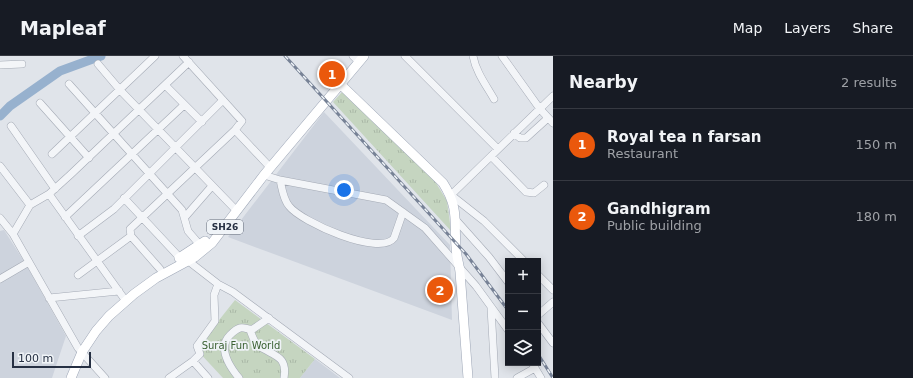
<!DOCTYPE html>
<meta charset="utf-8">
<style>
:root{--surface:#171b24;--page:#242831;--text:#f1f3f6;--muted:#9ea1a6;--line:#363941;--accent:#ea580c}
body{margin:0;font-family:"DejaVu Sans",sans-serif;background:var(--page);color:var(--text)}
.controls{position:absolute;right:12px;bottom:12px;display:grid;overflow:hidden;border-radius:0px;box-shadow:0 2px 10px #0003}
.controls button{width:36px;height:36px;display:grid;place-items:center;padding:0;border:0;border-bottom:1px solid var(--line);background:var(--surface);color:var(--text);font:20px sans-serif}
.scale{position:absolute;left:12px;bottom:10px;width:79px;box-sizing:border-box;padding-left:4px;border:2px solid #263043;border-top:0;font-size:11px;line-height:14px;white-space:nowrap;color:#263043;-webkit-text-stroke:3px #eff3f7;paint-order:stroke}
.you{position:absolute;left:344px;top:134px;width:14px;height:14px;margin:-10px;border:3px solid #fff;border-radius:50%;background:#1a73e8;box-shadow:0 0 0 6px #1a73e833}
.badge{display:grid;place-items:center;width:26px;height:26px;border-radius:50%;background:var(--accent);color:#fff;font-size:13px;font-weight:700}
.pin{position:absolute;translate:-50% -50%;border:2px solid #fff;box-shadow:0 1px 4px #0006}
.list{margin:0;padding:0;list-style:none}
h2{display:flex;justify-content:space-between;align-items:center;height:52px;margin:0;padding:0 16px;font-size:17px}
h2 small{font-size:13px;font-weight:400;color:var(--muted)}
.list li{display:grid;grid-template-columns:26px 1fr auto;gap:12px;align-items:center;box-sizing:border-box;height:72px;padding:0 16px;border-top:1px solid var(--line)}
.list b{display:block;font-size:15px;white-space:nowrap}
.list p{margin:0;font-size:13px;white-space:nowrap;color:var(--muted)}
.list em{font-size:13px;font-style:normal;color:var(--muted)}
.icon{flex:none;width:22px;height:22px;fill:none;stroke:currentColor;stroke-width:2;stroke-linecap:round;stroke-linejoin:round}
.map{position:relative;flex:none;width:553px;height:322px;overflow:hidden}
header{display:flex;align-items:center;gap:24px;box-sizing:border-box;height:56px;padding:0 20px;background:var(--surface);border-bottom:1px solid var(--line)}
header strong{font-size:19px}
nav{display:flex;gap:22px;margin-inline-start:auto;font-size:14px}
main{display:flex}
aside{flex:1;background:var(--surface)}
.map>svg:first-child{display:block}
.built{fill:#cdd3dd}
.grass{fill:url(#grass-tufts)}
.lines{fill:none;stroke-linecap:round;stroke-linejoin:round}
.river{stroke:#97b1ce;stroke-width:9}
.minor-casing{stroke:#a4aab5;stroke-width:8}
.major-casing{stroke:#9ea7b7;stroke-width:10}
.minor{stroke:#f3f5f8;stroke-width:7}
.major{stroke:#fff;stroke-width:9}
.rail-casing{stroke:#778296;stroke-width:3}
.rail{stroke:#eff3f7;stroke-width:1.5;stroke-dasharray:4.5;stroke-linecap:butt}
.labels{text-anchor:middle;stroke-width:3.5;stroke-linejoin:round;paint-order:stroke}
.shield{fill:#eff3f7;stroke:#626a79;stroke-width:1}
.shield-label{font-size:9px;font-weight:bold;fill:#263043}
.park-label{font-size:10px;fill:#3a6132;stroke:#eff3f7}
</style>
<header>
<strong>Mapleaf</strong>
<nav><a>Map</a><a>Layers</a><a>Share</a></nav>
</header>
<main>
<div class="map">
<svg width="553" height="322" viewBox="0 0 553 322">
<defs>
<pattern id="grass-tufts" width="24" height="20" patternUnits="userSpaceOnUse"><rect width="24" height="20" fill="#c5d5c0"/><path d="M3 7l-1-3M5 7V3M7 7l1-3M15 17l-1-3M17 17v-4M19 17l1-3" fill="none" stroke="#a9b7a6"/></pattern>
</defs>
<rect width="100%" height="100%" fill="#e0e4ea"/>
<path class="built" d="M324 56 450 189 452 264 228 181Z
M4 174 25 207 66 280 52 322H0V175Z
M315 303 340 322H300Z"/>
<path class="grass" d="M343 35 433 122 447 145 451 175 333 46Z
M235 244 315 303 300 322H223L196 293Z"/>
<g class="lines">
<path class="river" d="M0 60 10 50 60 15 101 0"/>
<defs>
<path id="minor" d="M353 0 355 2
M405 0 498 93
M473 0C476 16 486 29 494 43
M502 0 540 53 553 67
M98 8 120 34 233 151
M0 9 22 8
M69 28 182 154 188 175 200 189
M165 29 202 66
M40 47 89 102
M11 70 55 133
M235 74 267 108
M514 77 520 82H526L548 62
M52 98 155 0
M491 100 526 136 534 137 544 129
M0 110 30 149
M264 119 280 124 386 144 425 172 476 230 508 274
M280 124C282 132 283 143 289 150 301 166 380 201 394 182L403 156
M49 138 123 241
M124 142 180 202 187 204 218 228 233 236 349 322
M65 161 184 49
M185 161 212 130
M0 162 13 178 78 292 105 322
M456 164 489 201 508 226
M13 178 30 149 49 138 70 119 189 6
M78 180 114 153 223 44
M131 180 160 213
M524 205 484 165 451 139 553 40
M78 219 131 180 130 173 235 74 242 65 183 0
M538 219 553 234
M0 223 29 206
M49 242 119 235
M491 252 495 322
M538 259 553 246
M538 267 553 287
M250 274C252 279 254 287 259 290 273 300 288 299 284 322
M193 305 200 298 197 290 215 265 214 239 218 228
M532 307 541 322
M169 322 193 305 208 322
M239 322C230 311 217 292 230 279 233 276 236 273 240 272 245 271 248 274 253 273L269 262
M517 322 535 312"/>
<path id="major" d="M337 25 443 127C459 152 454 164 456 191 456 199 459 207 460 216L468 322
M179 202 205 185
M71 322 82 296 96 275 109 260 134 238 156 222 195 201 212 187 264 119 364 0"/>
</defs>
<use href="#minor" class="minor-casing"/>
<use href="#major" class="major-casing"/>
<use href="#minor" class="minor"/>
<use href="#major" class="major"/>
<defs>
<path id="rail" d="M285 0 466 198 508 254
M538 298 553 322"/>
</defs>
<use href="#rail" class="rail-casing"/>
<use href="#rail" class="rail"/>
</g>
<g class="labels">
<rect class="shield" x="207" y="164" width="36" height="14" rx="3"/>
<g class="shield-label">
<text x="225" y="174">SH26</text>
</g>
<g class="park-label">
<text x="241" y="293">Suraj Fun World</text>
</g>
</g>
</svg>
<div class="controls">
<button>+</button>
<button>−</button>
<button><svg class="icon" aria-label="layers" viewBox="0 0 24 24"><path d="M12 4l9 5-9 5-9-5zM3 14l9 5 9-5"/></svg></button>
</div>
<div class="scale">100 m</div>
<div class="you"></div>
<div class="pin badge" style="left:332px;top:18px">1</div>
<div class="pin badge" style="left:440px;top:234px">2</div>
</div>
<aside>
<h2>Nearby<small>2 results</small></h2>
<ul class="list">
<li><span class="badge">1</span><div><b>Royal tea n farsan</b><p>Restaurant</p></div><em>150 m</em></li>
<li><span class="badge">2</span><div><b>Gandhigram</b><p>Public building</p></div><em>180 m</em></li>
</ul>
</aside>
</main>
